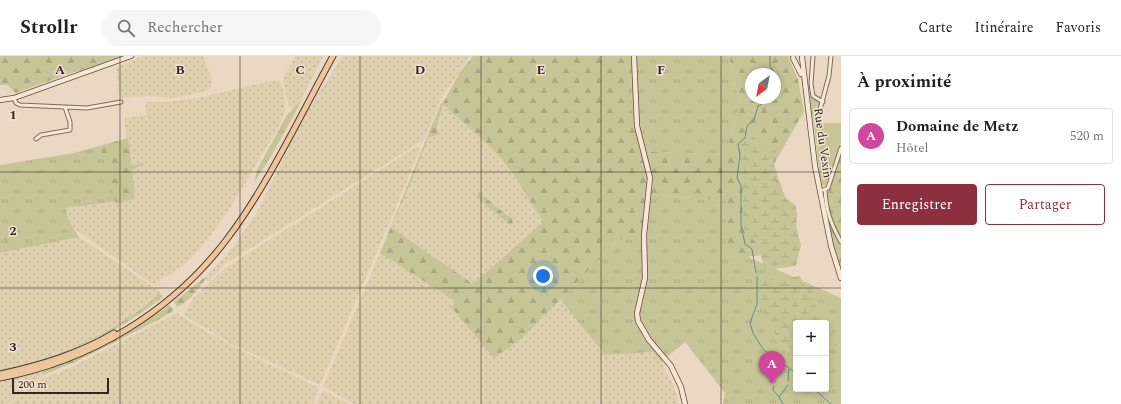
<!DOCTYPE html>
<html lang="fr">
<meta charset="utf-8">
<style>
:root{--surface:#fff;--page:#f6f6f6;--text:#202124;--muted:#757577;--line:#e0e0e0;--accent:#8c303e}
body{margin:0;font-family:Spectral,serif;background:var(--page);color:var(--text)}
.controls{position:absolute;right:12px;bottom:12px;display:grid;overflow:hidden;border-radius:4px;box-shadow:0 2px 6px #0003}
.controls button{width:36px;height:36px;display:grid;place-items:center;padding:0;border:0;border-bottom:1px solid var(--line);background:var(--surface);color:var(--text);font:20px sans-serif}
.compass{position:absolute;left:745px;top:12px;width:36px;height:36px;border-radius:50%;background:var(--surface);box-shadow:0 2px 6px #0003;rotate:212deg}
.scale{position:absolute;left:12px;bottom:10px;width:97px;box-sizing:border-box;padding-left:4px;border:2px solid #33251e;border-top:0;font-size:11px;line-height:14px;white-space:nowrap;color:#33251e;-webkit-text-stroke:3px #f2e3d1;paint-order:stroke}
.you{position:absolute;left:543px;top:220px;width:14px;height:14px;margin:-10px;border:3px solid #fff;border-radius:50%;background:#1a73e8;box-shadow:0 0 0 6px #1a73e833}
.badge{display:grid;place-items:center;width:26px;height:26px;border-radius:50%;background:var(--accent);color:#fff;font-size:13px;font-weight:700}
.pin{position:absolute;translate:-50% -33px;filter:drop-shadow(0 1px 2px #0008)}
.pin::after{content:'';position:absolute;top:21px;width:14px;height:12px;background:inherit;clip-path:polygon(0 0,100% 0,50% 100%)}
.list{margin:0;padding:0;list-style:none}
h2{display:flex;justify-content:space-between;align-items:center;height:52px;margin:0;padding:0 16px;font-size:17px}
h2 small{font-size:13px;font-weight:400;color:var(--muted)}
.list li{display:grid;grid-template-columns:26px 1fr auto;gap:12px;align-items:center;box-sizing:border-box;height:56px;margin:0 8px 8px;padding:0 8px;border:1px solid var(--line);border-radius:4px}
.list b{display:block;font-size:15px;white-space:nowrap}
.list p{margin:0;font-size:13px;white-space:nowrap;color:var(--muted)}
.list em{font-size:13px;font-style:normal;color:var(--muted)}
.actions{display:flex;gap:8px;padding:12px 16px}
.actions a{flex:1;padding:9px 0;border:1px solid var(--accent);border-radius:4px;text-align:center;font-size:14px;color:var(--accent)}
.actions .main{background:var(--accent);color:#fff}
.icon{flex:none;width:22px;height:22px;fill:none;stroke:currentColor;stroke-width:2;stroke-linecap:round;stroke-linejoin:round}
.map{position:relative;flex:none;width:841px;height:348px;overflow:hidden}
header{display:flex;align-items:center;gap:24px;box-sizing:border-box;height:56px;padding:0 20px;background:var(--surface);border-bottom:1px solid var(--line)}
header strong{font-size:19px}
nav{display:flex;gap:22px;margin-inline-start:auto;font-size:14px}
.search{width:280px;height:36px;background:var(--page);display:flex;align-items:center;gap:10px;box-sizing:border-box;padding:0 14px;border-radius:22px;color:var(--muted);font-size:15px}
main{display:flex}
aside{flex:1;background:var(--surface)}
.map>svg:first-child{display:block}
.farmland{fill:url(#farmland-dots)}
.grass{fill:url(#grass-tufts);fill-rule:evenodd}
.forest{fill:url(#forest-firs);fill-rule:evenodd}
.wetland{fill:url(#wetland-marsh)}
.green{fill:#c7c597}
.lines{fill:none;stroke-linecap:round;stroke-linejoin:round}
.stream{stroke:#6c8a7e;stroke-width:1}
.street-casing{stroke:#826a5b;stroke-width:5}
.secondary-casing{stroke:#644b3e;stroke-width:6}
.primary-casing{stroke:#50392f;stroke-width:7}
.street{stroke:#f5e7d4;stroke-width:3}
.secondary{stroke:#f5e7d4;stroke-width:4.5}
.primary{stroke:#eac79c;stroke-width:5}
.grid{fill:none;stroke:#33251e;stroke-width:1;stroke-opacity:0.55}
.labels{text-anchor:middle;stroke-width:3;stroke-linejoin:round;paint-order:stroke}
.street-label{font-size:12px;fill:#33251e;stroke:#f2e3d1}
.grid-label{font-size:13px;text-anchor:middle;font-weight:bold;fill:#33251e;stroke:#f2e3d1;stroke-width:3;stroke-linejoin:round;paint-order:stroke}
</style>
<header>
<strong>Strollr</strong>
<div class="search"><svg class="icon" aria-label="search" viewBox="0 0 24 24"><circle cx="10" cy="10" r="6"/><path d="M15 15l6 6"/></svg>Rechercher</div>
<nav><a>Carte</a><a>Itinéraire</a><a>Favoris</a></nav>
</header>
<main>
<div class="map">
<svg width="841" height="348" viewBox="0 0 841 348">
<defs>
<pattern id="farmland-dots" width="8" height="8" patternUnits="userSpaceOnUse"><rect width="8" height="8" fill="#dfd0b0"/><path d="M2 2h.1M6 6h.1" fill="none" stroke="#c0b297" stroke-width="1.8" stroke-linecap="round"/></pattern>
<pattern id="grass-tufts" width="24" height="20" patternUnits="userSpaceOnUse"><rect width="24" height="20" fill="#c7c597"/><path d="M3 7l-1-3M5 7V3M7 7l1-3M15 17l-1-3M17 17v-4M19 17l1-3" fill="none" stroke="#aba982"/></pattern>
<pattern id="forest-firs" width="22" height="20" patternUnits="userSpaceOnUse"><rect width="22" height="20" fill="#c7c597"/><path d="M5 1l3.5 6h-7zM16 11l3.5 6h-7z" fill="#aba982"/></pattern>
<pattern id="wetland-marsh" width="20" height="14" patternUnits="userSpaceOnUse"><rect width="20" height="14" fill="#c7c597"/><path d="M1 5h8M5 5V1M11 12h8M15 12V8" fill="none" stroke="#aba982"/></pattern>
</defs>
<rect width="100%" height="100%" fill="#ead8c2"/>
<path class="farmland" d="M143 0H203L211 22 212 31 204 36 173 42 148 40 122 42 120 40 116 12Z
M296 0H323L304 38 294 52 288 49 283 22Z
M343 0H470L441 43 424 84 225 208 208 226 205 222 227 199 257 157 307 55Z
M271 25 281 26 285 42V55L278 72 227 157 199 194 183 210 155 228 151 227 72 171 65 152 135 143 124 62 147 59 145 46H170L197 42Z
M443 47 495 95 514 119 543 166 473 228 391 171 416 115 428 82 438 75Z
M416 91H419L420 93 404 132 320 329 231 288 184 259 192 244 225 212Z
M79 181 156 233 158 235 157 239 128 262 85 287 42 303 0 313V197Z
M380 197 456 246 451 252 520 284 560 243 605 299 653 296 661 306 675 333 678 348H354L323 331Z
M177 257 193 268 234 291 317 331 318 335 313 348H9L41 323 72 311Z
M42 316 43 320 7 348H0V326Z
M323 334 325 335 349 348H316Z"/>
<path class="grass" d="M632 0H729L740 48 725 99 640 95 631 53Z
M808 35 820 47V50H817L816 53 818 54 816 60H810Z
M303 42 273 97 254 127 257 114 287 59Z
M128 82 135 143 65 152 70 167 79 181 0 197V109L74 97Z
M650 138 727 145 726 202 746 200 841 242V348H723L725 337 685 286 661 306 653 296 605 299 560 243 619 183ZM796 267H826V333H796Z
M158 235 163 241C114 279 61 303 0 316V313C51 305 100 283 142 252 147 247 157 242 158 235Z"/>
<path class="forest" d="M0 0H125L113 6 68 18 16 37 7 29H0Z
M473 0H632L631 53 641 95 725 99 740 48 729 0H788L798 24 804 55 774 108 799 185 757 200 725 202 727 145 650 138 640 183H619L520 284 494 302 451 251 456 246 380 197 441 47H443L460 16ZM751 18H775V42H751ZM443 48 495 95 514 119 543 166 473 228 391 171 416 115 428 82 438 78 437 72Z
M128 82 131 109 146 107 132 114 135 143 116 147 100 90Z
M841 95V218L833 194 826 142Z
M478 136 512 163 513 168 510 169 478 142Z
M8 167 14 179 18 192 8 194 2 168Z
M204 222H206C199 232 188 247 177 251L174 246Z
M169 249 174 254 160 263 121 283 75 306 43 319 42 314C88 301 130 277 169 249Z"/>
<path class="wetland" d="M749 80 767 93 776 95 773 108 777 135 795 149 797 158 796 170 801 189 796 210 765 214 758 190 743 170V131L739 122 741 101 740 90Z
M800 220 810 242 840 288 826 293V267H796V303L790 305 759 248 758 226Z"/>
<path class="green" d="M813 60 820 61 821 67H841V86L826 129 821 130Z"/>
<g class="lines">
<path class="stream" d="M770 0V10L775 19
M756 217 752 193 745 188 741 169V130L737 122 740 99 738 88 745 82 747 70 754 64 758 50 769 44V42
M757 221V248L750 267 753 277 763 293 789 312 788 325
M775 302 777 318
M790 313 796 317
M774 330 773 334 779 341
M814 333 831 348
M783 348 779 341 788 329"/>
<defs>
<path id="street" d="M813 0 811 28 813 40 823 46
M14 42 16 47 20 49 87 52 121 46
M819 57 829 20 831 0
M36 83 41 79 70 74V66L65 51
M823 134 828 132 841 92
M825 134C826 155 831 168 841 186"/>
<path id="secondary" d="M634 0 637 70 650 122 644 179 645 222 637 257 638 265 649 284 671 310 681 331 685 348
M802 1 815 110 831 190 841 222
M793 2 801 18
M0 44 14 42 131 0"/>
<path id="primary" d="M0 318C40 309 79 298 114 277
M0 322C90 305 172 256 227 183 268 129 300 60 333 0"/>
</defs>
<use href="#street" class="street-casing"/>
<use href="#secondary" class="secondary-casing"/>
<use href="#primary" class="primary-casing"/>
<use href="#street" class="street"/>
<use href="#secondary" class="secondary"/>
<use href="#primary" class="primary"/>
</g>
<path class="grid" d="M120 0V348M240 0V348M360 0V348M481 0V348M601 0V348M721 0V348M0 116H841M0 232H841"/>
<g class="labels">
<g class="street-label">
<text transform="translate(823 87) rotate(82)" y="4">Rue du Vexin</text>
</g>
</g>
<g class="grid-label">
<text x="60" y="18">A</text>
<text x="180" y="18">B</text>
<text x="300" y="18">C</text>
<text x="420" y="18">D</text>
<text x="541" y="18">E</text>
<text x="661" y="18">F</text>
<text x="13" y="63">1</text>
<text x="13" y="179">2</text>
<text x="13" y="295">3</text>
</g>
</svg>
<div class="controls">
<button>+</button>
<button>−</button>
</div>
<svg class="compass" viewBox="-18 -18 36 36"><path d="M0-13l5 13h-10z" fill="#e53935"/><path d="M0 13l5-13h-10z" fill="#757577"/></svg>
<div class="scale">200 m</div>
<div class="you"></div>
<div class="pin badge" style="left:772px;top:328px;background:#d1479c">A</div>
</div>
<aside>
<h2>À proximité<small></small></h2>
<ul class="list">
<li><span class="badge" style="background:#d1479c">A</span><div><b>Domaine de Metz</b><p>Hôtel</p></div><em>520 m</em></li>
</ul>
<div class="actions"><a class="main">Enregistrer</a><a>Partager</a></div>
</aside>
</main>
